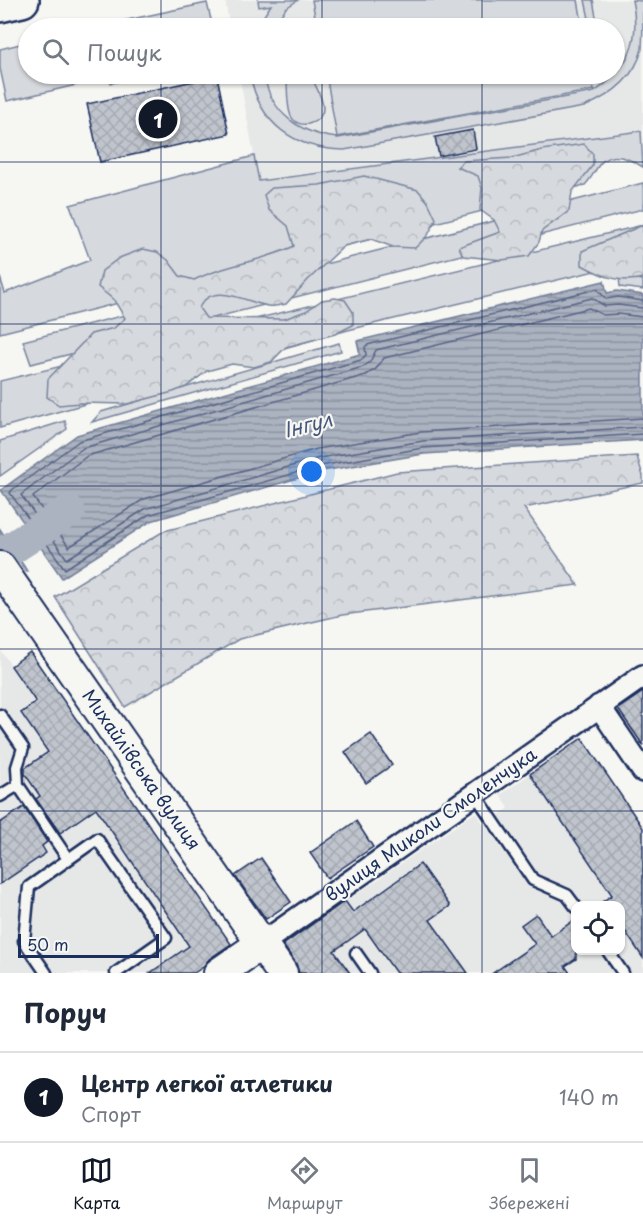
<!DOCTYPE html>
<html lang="uk">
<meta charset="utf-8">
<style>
:root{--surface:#fff;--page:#f2f2f3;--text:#1f2937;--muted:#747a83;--line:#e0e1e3;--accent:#111827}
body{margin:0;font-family:"Playpen Sans",sans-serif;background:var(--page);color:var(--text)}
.controls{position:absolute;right:18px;bottom:18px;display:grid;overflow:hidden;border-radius:12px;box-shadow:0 2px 4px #0004}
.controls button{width:54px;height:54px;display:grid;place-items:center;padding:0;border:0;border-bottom:2px solid var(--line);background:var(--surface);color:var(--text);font:30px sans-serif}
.scale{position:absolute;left:18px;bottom:15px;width:141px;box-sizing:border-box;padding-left:6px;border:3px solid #1b2f5e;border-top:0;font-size:16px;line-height:21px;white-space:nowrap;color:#1b2f5e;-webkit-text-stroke:4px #f6f6f2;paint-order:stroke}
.you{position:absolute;left:312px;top:472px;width:21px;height:21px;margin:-15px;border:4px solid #fff;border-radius:50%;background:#1a73e8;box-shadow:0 0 0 9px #1a73e833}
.badge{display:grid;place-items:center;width:39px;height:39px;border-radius:50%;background:var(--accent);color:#fff;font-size:20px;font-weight:700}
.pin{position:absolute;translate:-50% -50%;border:3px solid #fff;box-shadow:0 2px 6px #0006}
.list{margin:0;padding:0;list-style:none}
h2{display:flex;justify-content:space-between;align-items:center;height:78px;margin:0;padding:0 24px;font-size:26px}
h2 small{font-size:20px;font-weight:400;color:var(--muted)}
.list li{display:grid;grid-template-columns:39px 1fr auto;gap:18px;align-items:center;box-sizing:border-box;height:90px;padding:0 24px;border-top:2px solid var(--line)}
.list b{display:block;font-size:22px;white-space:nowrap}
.list p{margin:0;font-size:20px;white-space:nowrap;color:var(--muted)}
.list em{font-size:20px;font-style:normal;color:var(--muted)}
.icon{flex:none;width:33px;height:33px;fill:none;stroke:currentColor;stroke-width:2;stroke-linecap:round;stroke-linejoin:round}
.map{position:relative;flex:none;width:643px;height:973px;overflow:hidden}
.search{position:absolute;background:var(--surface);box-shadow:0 2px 4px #0004;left:18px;right:18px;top:18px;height:66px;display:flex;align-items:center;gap:15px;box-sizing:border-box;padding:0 21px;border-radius:33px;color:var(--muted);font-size:22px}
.sheet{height:168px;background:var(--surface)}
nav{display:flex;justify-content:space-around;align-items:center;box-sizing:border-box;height:84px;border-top:2px solid var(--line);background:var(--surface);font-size:16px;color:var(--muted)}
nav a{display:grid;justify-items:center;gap:3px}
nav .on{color:var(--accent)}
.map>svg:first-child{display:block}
.built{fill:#e6e7e7;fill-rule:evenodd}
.grass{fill:#d6d9dd;stroke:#78849e;stroke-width:1.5}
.forest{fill:url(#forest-crowns);stroke:#78849e;stroke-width:1.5}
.water{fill:url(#water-rules);stroke:#717e99;stroke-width:1.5}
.pier{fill:#f6f6f2}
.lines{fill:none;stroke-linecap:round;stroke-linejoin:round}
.shore{stroke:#556385;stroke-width:1.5}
.river{stroke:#abb2c0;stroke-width:33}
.building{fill:url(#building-cross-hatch);stroke:#1b2f5e;stroke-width:1.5}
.lane-casing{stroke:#1b2f5e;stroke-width:15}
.street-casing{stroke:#1b2f5e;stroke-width:26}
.secondary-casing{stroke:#1b2f5e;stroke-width:34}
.primary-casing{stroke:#1b2f5e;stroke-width:38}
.lane{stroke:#f6f6f2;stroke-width:10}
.street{stroke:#f6f6f2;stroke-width:21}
.secondary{stroke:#f6f6f2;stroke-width:30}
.primary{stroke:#f6f6f2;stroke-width:33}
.grid{fill:none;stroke:#1b2f5e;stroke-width:1.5;stroke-opacity:0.55}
.labels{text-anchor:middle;stroke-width:4.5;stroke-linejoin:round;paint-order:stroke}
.street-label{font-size:18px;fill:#1b2f5e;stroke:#f6f6f2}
.water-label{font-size:20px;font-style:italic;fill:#46567b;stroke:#f6f6f2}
</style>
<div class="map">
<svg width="643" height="973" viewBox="0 0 643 973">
<defs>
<pattern id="forest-crowns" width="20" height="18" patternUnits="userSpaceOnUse" patternTransform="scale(1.5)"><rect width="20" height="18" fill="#d6d9dd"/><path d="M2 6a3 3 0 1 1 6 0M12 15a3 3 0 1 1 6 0" fill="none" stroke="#b7bbc0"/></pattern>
<pattern id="water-rules" width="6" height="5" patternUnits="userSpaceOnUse" patternTransform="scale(1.5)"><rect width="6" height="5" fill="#abb2c0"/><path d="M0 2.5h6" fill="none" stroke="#8a919f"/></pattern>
<pattern id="building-cross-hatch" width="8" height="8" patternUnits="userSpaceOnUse" patternTransform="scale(1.5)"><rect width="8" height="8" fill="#c0c4cd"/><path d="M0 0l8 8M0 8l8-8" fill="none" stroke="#a4a9b2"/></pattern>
</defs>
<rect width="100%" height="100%" fill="#f6f6f2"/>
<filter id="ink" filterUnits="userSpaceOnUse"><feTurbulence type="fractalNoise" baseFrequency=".0167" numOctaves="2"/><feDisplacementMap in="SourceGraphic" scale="12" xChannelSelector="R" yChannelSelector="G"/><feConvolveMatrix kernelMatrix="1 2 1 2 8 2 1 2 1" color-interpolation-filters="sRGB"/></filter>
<g filter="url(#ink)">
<path class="built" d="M225 0H643V146L641 131 259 182 239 74H614V28H230Z
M0 650 11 665 30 652 233 946 194 973H0Z
M582 738 643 828V973H298L280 947 476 812 484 825 492 820 509 808 500 795ZM576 906H620V950H576Z"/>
<path class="grass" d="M258 0H298L286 8 272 28H256L271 5 259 7Z
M312 0H578L583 28H317Z
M585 0H593L598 28H591Z
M632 0 643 1C643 16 643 34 642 49 635 78 610 96 584 107L344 150C294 149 259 124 250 74H264C270 113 300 134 338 138L594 92C629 69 641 40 632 0Z
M207 3 213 28H100L99 26Z
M28 42V74H96L98 80 7 101 0 68V49Z
M109 74H155L111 83Z
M287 74H310C314 83 324 99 323 109 322 124 298 131 291 116 287 108 287 84 287 74Z
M326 74H591L594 90 337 137Z
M592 74H614C609 81 603 84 594 80Z
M641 131 643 167C630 159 611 149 599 165 594 172 591 179 585 185L0 333V277L5 293 90 260 70 205 254 156 259 181Z
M643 183V209L31 364 23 341Z
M643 225V266L624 264 348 330 0 428V381Z
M619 277 643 280V290L620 287Z
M339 343 341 351 92 422 101 412Z
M65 421 67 429 0 476V441Z"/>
<path class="forest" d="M584 144 593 154V165L572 192 569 211 542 231 539 242 529 256 502 260 463 256 459 247 500 232 494 220 480 210 482 188 478 176 457 167 464 161 512 158 542 150Z
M364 176 418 190 428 202 436 219 428 235 415 248 393 247 371 239 344 246 308 280 286 304C281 305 273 307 268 306 248 303 212 280 199 308L206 318 284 319 306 311 322 300 335 298 345 300 353 312V325L335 334 286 347 271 362 254 367 232 364 207 371 186 387 173 392 127 404 80 403 59 405 47 397 48 379 91 334 114 328 125 318 114 300 98 287 102 271 119 258 143 249 157 252 168 260 180 276 194 280C226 264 262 262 294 246L288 226 269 210 264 195 272 188 319 185Z
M643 225V278C620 284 602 276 582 265V251Z
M637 456 643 476V483L524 508 578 585 342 615 239 639 125 707 55 597 164 531 397 472Z"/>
<path class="water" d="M604 281 607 293 617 291 643 295V440L424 454 322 471 151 521 62 578 1 490 77 435 360 354 357 341Z
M0 529 27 571 0 576Z"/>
<path class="pier" d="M0 535 26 574 0 579Z"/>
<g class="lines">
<path class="shore" d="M643 301 618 297 606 299 597 289 367 345 365 347 366 355 361 360 79 441 12 490 10 493 65 569 148 515 320 466 423 448 643 434
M643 308 618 305 605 306 592 298 376 350 370 362 363 367 83 448 21 495 67 559 145 509 319 458 423 441 643 427
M643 317 618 314 603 315 589 308 384 358 376 369 366 375 87 456 33 497 69 547 144 499 317 449 421 432 643 418"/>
<path class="river" d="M0 556 69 511"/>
</g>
<path class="building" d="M217 76 229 134 100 162 87 104Z
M473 130 476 149 439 156 435 137Z
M30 652 231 944 209 959 203 967 194 973H150L189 946 96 808 60 833 36 799 40 796 25 774V768L48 752 21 713 36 702 11 666Z
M643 692V745L618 709Z
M371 734 392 765 366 783 345 752Z
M582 738 643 828V958L621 925V906H596L612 895 530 774Z
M24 807 47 842 42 846 46 853 0 884V823Z
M356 821 373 847 327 878 310 853Z
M261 858 291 902 266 919 235 876Z
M420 864 450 906 430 920 468 973H396L365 929 334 951 350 973H299L296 963 283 945 345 901 353 912Z
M536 914 551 936 576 919V959L565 966 570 973H493L535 944 521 925Z"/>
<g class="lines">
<defs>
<path id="lane" d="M0 715 23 748 17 767 18 785
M475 794 533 880 567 895 576 907
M0 796 18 785 68 859
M607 950 623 973
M356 953 370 973
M46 973 24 941 29 887 97 839 166 938 116 973"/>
<path id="street" d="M599 706 643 771
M261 944 643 676"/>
<path id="secondary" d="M0 567 282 973
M219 973 261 944"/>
<path id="primary" d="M0 5 22 0"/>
</defs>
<use href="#lane" class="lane-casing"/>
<use href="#street" class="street-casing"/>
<use href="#secondary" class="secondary-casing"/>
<use href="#primary" class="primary-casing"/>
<use href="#lane" class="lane"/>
<use href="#street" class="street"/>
<use href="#secondary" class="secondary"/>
<use href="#primary" class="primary"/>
</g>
</g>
<path class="grid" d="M161 0V28M322 0V28M482 0V28M161 74V973M322 74V973M482 74V973M0 162H643M0 324H643M0 486H643M0 649H643M0 811H643"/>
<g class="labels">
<g class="street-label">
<text transform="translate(141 770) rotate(55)" y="6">Михайлівська вулиця</text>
<text transform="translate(431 825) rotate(-35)" y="6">вулиця Миколи Смоленчука</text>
</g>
<g class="water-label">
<text transform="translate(308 425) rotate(-14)" y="7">Інгул</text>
</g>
</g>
</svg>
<div class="controls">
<button><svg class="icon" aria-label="locate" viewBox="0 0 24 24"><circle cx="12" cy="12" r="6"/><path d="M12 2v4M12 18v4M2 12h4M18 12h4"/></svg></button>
</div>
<div class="scale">50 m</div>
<div class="you"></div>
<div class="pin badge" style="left:158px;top:119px">1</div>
<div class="search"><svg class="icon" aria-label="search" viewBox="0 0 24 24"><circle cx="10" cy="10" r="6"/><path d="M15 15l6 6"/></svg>Пошук</div>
</div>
<section class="sheet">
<h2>Поруч<small></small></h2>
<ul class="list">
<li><span class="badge">1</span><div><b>Центр легкої атлетики</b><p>Спорт</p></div><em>140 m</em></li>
</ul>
</section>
<nav>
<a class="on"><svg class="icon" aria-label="map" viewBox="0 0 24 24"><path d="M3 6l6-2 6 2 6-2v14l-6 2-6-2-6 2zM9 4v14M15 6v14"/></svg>Карта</a>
<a><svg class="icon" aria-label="directions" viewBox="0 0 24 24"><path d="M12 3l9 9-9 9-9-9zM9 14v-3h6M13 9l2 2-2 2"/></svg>Маршрут</a>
<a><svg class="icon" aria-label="saved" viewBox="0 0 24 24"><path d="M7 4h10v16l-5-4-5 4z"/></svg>Збережені</a>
</nav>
